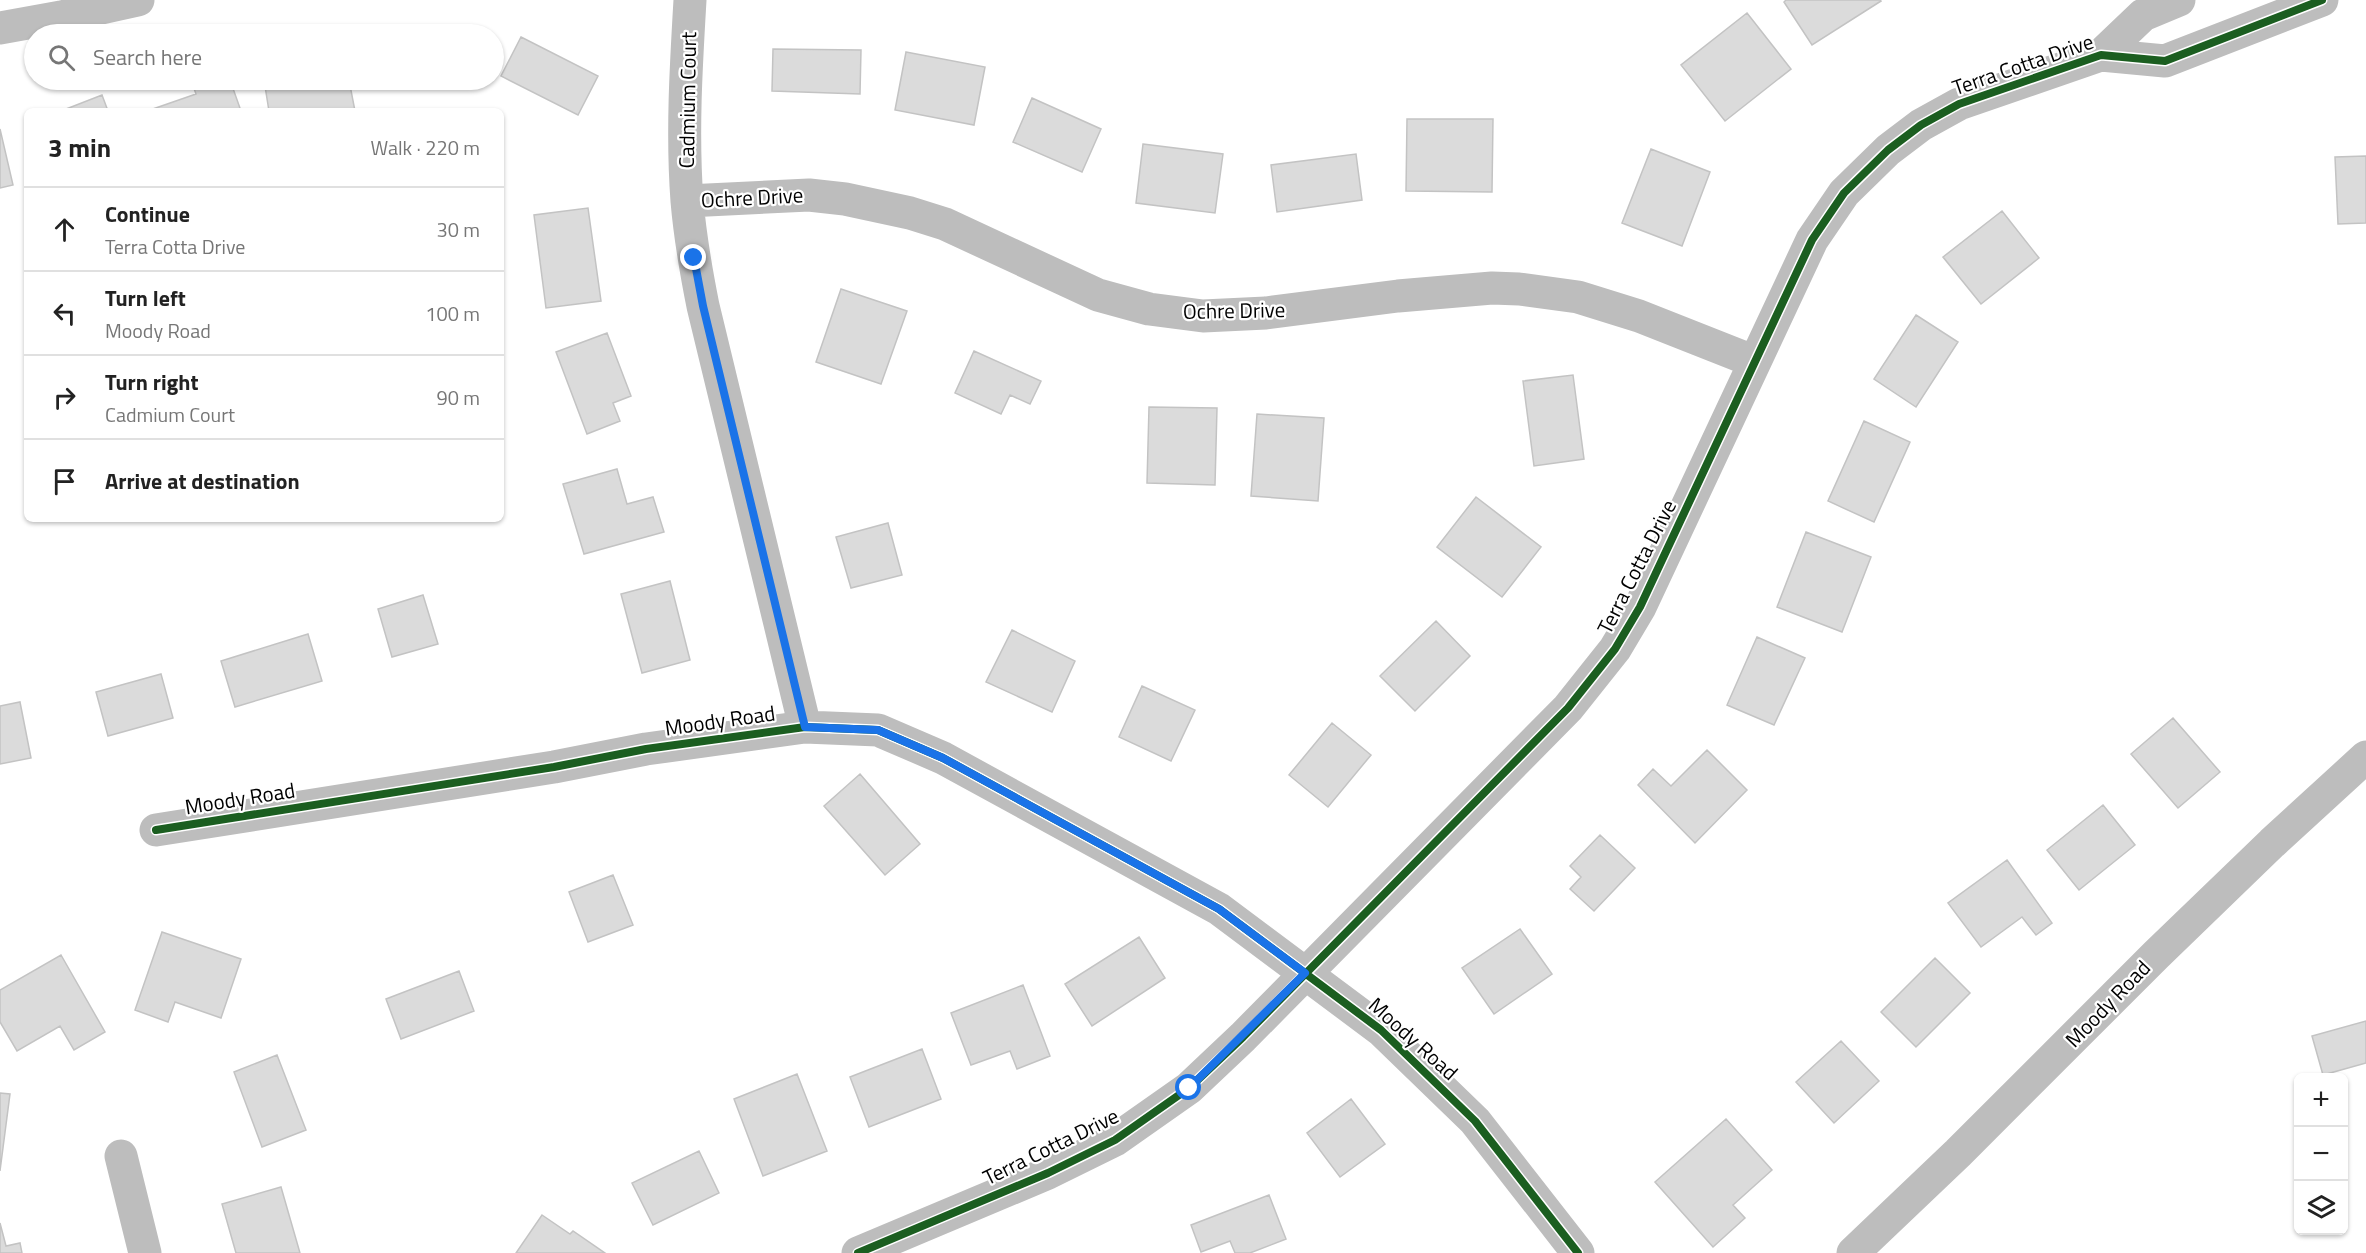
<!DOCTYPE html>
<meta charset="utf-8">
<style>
:root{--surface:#fff;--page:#f2f2f2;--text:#222;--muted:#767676;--line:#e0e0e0}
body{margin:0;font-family:"Titillium Web",sans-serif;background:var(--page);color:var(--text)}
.controls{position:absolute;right:18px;bottom:18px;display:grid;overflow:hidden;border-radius:9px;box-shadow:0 2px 4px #0004}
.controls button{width:54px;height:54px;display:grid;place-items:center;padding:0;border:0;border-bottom:2px solid var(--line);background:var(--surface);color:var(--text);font:30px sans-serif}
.stop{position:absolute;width:18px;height:18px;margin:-14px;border:4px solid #1a73e8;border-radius:50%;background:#fff}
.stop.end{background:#1a73e8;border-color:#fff;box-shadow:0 2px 6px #0008}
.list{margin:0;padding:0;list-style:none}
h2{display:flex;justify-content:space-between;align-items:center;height:78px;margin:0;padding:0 24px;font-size:26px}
h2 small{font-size:20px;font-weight:400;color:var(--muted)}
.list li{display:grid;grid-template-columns:39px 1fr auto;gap:18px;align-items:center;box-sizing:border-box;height:84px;padding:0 24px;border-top:2px solid var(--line)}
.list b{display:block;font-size:22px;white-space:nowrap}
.list p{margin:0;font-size:20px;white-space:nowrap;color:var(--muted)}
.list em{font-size:20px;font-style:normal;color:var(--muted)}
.icon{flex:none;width:33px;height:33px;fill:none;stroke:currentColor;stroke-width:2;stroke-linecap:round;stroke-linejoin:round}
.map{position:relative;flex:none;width:2366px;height:1253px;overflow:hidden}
.search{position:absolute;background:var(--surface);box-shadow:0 2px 4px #0004;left:24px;top:24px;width:480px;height:66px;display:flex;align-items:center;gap:15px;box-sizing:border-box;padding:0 21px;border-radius:33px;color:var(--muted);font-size:22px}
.panel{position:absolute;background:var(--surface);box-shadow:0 2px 4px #0004;left:24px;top:108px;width:480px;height:414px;border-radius:9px}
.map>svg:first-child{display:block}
.building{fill:#dbdbdb;stroke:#c3c3c3;stroke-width:1.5}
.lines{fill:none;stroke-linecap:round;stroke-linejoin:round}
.street{stroke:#bdbdbd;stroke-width:33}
.cycleway-casing{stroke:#fff;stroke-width:11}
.cycleway{stroke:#1b5e20;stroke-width:8}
.route{stroke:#1a73e8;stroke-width:8}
.labels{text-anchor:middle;stroke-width:4.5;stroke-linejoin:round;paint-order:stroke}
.street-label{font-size:21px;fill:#000;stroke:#fff}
</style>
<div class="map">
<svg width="2366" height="1253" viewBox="0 0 2366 1253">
<rect width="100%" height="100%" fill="#fff"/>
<path class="building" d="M1786 0H1880L1881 1 1812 45 1784 2Z
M1747 13 1791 69 1725 121 1681 65Z
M521 37 598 76 578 115 501 76Z
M773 49 861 50 860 94 772 91Z
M906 52 985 67 974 125 895 110Z
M191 80H230L241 111H147L196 94Z
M264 80H349L355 111H269Z
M397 80H444V83L397 85Z
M102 95 108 111H61Z
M1032 98 1101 129 1082 172 1013 142Z
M1407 119H1493L1492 192 1406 191Z
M0 129 13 185 0 188Z
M1143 144 1223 154 1215 213 1136 203Z
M1651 149 1710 172 1682 246 1622 223Z
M1356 154 1362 200 1277 212 1271 165Z
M2366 156V223L2338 224 2335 157Z
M588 208 601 301 546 308 534 215Z
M2002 211 2039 258 1981 304 1943 257Z
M841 289 907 311 881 384 816 362Z
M1916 315 1958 342 1916 407 1874 379Z
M607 333 631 396 613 403 620 421 587 434 556 352Z
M974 351 1041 381 1030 404 1010 395 1001 414 955 393Z
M1573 375 1584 459 1534 466 1523 381Z
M1149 407 1217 408 1215 485 1147 483Z
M1257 414 1324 418 1318 501 1251 496Z
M1864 421 1910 442 1874 522 1828 501Z
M617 469 627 504 653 497 664 532 584 554 563 484Z
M1476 497 1541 547 1502 597 1437 547Z
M888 523 902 575 851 588 836 537Z
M1806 532 1871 557 1842 632 1777 607Z
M670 581 690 660 642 673 621 594Z
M423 595 438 644 392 657 378 609Z
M1436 621 1470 656 1415 711 1380 676Z
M1012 630 1075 661 1052 712 986 682Z
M308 634 322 681 235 707 221 661Z
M1757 637 1805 658 1774 725 1727 705Z
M161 674 173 718 108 736 96 692Z
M1142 686 1195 710 1171 761 1119 737Z
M20 702 31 758 0 764V706Z
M2173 718 2220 772 2178 808 2131 754Z
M1332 723 1371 755 1328 807 1289 775Z
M1707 750 1747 790 1695 843 1638 785 1653 769 1671 786Z
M860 774 920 844 885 875 824 806Z
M2103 805 2135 845 2079 890 2047 850Z
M1600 835 1635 868 1594 911 1570 889 1581 877 1570 866Z
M2007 860 2052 923 2036 935 2022 917 1981 947 1948 903Z
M613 875 633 925 588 942 569 892Z
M1520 929 1552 974 1494 1014 1462 968Z
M162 932 241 959 221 1018 175 1002 168 1022 135 1010Z
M1139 937 1165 978 1092 1026 1065 984Z
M61 955 105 1032 74 1050 60 1026 17 1051 0 1022V990Z
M1935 958 1970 993 1916 1047 1881 1012Z
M459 971 474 1011 401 1039 386 999Z
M1023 985 1050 1056 1017 1069 1010 1051 971 1065 951 1013Z
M2366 1021V1063L2323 1075 2312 1036Z
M1841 1041 1879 1081 1834 1123 1796 1082Z
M922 1049 941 1099 869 1127 850 1077Z
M277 1055 306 1130 262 1147 234 1072Z
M797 1074 827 1151 763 1176 734 1099Z
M0 1093 10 1094 0 1171Z
M1351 1099 1385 1144 1340 1177 1307 1133Z
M1726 1119 1772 1170 1733 1205 1745 1218 1713 1247 1655 1182Z
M699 1151 719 1193 653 1225 632 1183Z
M281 1187 300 1253H236L222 1204Z
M1269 1195 1286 1239 1250 1253H1235L1230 1241 1201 1252 1191 1225Z
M542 1215 570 1234 573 1231 605 1253H516Z
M0 1223 6 1246 20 1243 22 1253H0Z"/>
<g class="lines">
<path class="street" d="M690 0C686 67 682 134 687 201 690 236 696 271 703 306L805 727
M0 28 61 17 138 0
M2101 55 2143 15 2179 0
M687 201 809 195 845 199 910 213 945 224 1098 295 1149 309 1203 316 1266 313 1398 296 1492 288 1519 289 1578 297 1639 316 1753 361
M156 830 554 767 646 749 805 727 878 730 943 758 1219 909 1381 1030 1475 1121 1578 1253
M121 1156 145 1253
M858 1253 1048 1173 1115 1140 1189 1088 1243 1037 1568 708 1615 649 1640 607 1812 240 1844 193 1888 150 1921 125 1959 104 2101 55 2165 61 2322 0
M1853 1253 1958 1153 2156 955 2272 843 2366 757"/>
<defs>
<path id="cycleway" d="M156 830 554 767 646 749 805 727 878 730 943 758 1219 909 1381 1030 1475 1121 1578 1253
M858 1253 1048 1173 1115 1140 1189 1088 1243 1037 1568 708 1615 649 1640 607 1812 240 1844 193 1888 150 1921 125 1959 104 2101 55 2165 61 2322 0"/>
</defs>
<use href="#cycleway" class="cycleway-casing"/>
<use href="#cycleway" class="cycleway"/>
</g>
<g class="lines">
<path class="route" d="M694 258 703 306 805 727 878 730 943 758 1219 909 1305 973 1189 1088"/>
</g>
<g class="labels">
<g class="street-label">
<text transform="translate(2023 65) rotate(-19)" y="7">Terra Cotta Drive</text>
<text transform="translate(688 100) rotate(-89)" y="7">Cadmium Court</text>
<text transform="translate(752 198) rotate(-3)" y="7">Ochre Drive</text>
<text transform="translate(1234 311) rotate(-1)" y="7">Ochre Drive</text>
<text transform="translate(1637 567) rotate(-63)" y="7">Terra Cotta Drive</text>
<text transform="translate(720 721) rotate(-8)" y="7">Moody Road</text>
<text transform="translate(240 799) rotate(-9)" y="7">Moody Road</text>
<text transform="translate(2108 1004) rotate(-46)" y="7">Moody Road</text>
<text transform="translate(1413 1039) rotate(42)" y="7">Moody Road</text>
<text transform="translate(1051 1147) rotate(-26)" y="7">Terra Cotta Drive</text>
</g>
</g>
</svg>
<div class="controls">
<button>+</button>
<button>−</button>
<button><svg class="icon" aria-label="layers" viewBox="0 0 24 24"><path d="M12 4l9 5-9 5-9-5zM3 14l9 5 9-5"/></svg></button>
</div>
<div class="stop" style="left:1189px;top:1088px"></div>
<div class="stop end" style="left:694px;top:258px"></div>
<div class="search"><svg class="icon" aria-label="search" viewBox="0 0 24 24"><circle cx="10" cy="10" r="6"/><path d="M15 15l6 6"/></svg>Search here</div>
<section class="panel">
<h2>3 min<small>Walk · 220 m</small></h2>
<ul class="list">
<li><svg class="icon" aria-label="ahead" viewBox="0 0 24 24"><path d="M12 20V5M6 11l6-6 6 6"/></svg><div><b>Continue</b><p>Terra Cotta Drive</p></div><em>30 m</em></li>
<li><svg class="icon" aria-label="left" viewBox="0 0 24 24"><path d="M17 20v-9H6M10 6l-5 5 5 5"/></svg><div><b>Turn left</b><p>Moody Road</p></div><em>100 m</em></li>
<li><svg class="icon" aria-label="right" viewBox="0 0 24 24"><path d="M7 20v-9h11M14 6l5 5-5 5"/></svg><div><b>Turn right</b><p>Cadmium Court</p></div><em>90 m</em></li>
<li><svg class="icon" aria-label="arrive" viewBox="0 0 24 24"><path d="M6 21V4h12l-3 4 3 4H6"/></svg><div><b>Arrive at destination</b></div></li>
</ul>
</section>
</div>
